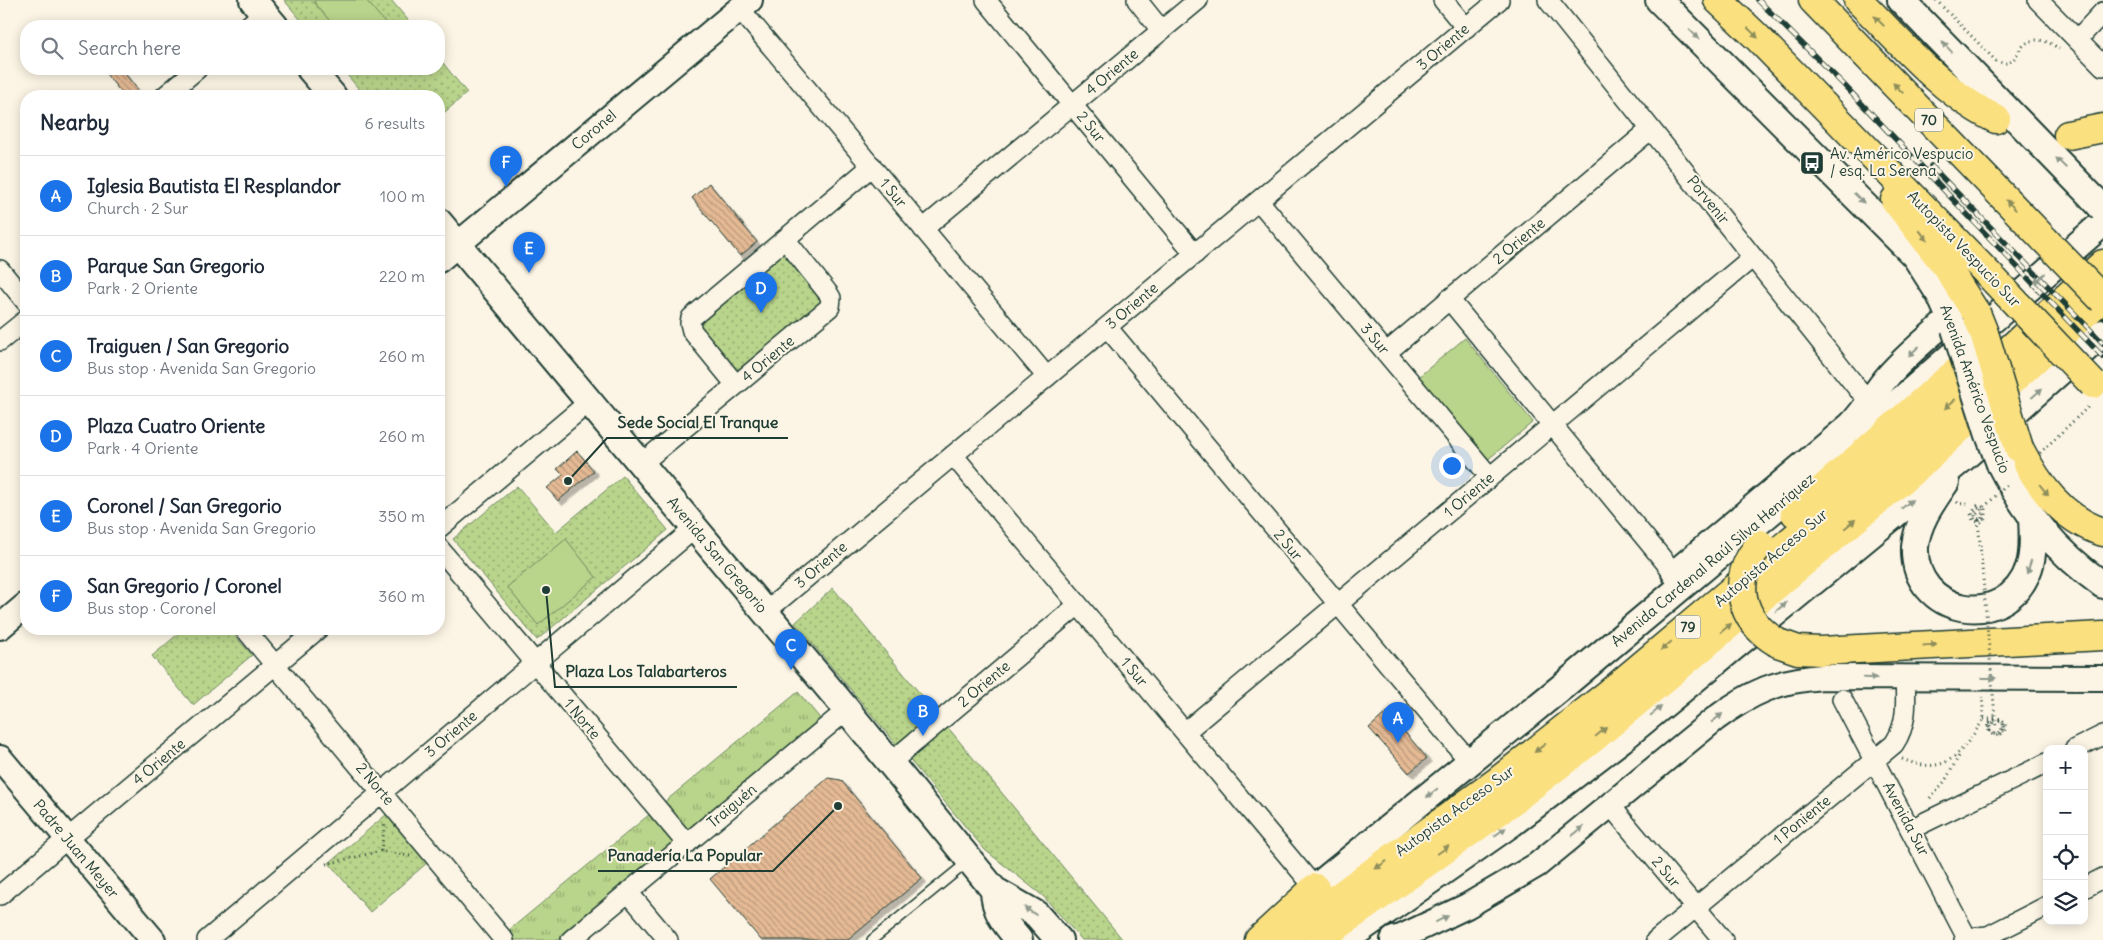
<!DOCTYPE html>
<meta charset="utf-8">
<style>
:root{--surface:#fff;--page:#f2f2f3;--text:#1f2937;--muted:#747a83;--line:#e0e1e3;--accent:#1a73e8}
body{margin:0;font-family:Delius,sans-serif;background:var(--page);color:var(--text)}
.controls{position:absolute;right:15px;bottom:15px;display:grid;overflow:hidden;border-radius:10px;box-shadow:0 2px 12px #0003}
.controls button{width:45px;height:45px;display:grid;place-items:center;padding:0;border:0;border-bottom:1px solid var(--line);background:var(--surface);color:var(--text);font:25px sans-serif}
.you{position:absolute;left:1451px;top:465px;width:18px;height:18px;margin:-12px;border:4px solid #fff;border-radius:50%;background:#1a73e8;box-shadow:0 0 0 8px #1a73e833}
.badge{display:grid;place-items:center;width:32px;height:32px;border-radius:50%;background:var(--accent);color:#fff;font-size:16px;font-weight:700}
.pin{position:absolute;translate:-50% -41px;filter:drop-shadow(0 1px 2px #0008)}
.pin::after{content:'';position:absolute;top:26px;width:18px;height:15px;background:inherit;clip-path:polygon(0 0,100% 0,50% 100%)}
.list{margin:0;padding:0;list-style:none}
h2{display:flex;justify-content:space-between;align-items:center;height:65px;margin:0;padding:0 20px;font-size:21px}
h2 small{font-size:16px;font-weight:400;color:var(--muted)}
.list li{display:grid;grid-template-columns:32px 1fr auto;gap:15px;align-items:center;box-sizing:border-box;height:80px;padding:0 20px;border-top:1px solid var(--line)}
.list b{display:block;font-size:19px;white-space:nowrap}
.list p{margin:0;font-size:16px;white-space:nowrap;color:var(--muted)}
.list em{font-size:16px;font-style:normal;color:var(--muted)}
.icon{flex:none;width:28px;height:28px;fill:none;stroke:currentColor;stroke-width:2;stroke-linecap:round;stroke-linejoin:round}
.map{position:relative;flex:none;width:2103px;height:940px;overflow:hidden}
.search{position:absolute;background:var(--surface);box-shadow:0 2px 12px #0003;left:20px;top:20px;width:425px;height:55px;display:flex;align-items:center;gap:12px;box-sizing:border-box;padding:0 18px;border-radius:20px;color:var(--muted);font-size:19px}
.panel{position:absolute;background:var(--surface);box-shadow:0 2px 12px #0003;left:20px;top:90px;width:425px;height:545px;border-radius:20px}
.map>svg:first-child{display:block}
.grass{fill:url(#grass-tufts);stroke:#6c8860}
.park{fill:url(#park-dots);stroke:#6c8860}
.pitch{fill:#b9d48b;stroke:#6c8860}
.building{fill:url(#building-back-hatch);stroke:#1f3d34;filter:url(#shadow)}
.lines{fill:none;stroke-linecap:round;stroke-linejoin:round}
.service-casing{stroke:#1f3d34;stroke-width:12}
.minor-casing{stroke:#1f3d34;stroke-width:22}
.tertiary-casing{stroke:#1f3d34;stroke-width:28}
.secondary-casing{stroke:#1f3d34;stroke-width:30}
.motorway-casing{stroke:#1f3d34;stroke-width:31}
.path{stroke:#1f3d34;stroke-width:3;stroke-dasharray:1 4;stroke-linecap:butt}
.service{stroke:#fcf5e5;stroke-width:9}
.minor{stroke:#fcf5e5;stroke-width:19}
.tertiary{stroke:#fcf5e5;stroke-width:24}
.secondary{stroke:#fcf5e5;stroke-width:26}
.motorway{stroke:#fbe080;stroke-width:28}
.rail-casing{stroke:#1f3d34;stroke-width:5.5}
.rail{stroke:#fcf5e5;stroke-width:4;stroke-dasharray:11;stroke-linecap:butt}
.secondary-bridge-casing{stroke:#1f3d34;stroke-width:30;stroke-linecap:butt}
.motorway-bridge-casing{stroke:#1f3d34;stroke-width:31;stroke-linecap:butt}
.path-bridge{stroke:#1f3d34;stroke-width:3;stroke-dasharray:1 4;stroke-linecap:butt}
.secondary-bridge{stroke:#fcf5e5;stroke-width:26}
.motorway-bridge{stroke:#fbe080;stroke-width:28}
.oneway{fill:#8d8e5a}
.oneway2{fill:#8e998c}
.labels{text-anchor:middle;stroke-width:4;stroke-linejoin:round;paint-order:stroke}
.shield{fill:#fcf5e5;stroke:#617469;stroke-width:1}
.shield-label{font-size:14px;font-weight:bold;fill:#1f3d34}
.street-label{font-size:15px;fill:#1f3d34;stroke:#fcf5e5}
.poi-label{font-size:15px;fill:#1f3d34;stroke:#fcf5e5;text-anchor:start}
.leader{fill:none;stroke:#1f3d34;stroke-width:2}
.callout-dot{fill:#1f3d34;stroke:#fcf5e5;stroke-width:2}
.callout-label{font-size:16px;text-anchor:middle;font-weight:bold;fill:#1f3d34;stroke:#fcf5e5;stroke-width:4;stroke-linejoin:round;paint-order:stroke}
</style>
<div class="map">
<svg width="2103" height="940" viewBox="0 0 2103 940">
<defs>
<pattern id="grass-tufts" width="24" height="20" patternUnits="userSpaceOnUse" patternTransform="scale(1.25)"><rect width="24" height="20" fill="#b9d48b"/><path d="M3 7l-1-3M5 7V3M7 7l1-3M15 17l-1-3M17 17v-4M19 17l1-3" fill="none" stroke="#96ad72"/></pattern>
<pattern id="park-dots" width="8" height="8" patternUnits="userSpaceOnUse" patternTransform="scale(1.25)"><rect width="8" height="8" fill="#b9d48b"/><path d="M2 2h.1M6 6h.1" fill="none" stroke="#96ad72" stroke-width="1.8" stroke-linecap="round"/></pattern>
<pattern id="building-back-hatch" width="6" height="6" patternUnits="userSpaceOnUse" patternTransform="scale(1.25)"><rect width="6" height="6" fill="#e5ba95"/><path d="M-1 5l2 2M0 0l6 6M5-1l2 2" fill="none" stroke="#b9987a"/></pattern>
<filter id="shadow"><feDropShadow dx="4.5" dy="4.5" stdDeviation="0" flood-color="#0004"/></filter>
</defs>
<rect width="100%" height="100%" fill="#fcf5e5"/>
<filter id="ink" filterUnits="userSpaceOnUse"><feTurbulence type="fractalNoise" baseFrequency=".02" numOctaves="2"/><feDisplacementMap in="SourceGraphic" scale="10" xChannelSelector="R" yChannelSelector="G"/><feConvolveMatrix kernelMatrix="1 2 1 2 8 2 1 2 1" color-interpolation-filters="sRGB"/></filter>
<g filter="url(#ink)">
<path class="grass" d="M798 692 823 722 559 940H497Z"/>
<path class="park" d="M284 0H391L413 26H306Z
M439 58 467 93 439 117V96H365L342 69H439Z
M781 251 824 305 734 376 696 330 698 320Z
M623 476 668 530 537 640 453 539 517 486 556 532Z
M833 588 1123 940H1082L1043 896 985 850 795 623Z
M184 629H229L252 655 193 705 152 656Z
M387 814 428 862 370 912 329 863Z"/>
<path class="pitch" d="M316 0H366L388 26H334L314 2Z
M1465 338 1533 422 1486 461 1417 378Z
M566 539 596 577 538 625 507 587Z"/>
<path class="building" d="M102 69H121L143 96H124Z
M709 183 757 242 740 256 692 198Z
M577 451 594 471 558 501 547 488 563 475 557 469Z
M1387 712 1427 758 1409 773 1369 728Z
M828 778 841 780 922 878 848 940H761L710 879Z"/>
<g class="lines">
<defs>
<path id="service" d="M872 940 969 861"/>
<path id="minor" d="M986 0 1195 254
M1137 0 1161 30
M1443 0 1466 28
M1548 0 1858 389 1869 399
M2038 0 2103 66
M740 9 1047 377
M248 26 264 13
M2077 40 2103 12
M165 96 197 69
M1259 201 1490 477
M923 229 1198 0
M0 270 26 302
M1449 299 1674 573
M1107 327 1470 762
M0 341 26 320
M1386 353 1651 129
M736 385 692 331 690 323 691 318 872 166
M953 455 1315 888
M641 464 830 307 831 298 828 293 785 239
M439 528 589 402
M439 548 687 844
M765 612 1499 0
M245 629 504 940
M1842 699 1968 940
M1185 732 1753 257
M2075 749 2103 735
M890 763 1078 605
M1610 805 1723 940
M1911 829 2047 763
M2084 888 2103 878
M628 892 668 940
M0 895 318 629
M207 940 695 528
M571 940 847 710
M1656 940 1894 744C1908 723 1906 702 1905 678
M1964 940 1967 938 1988 936 2047 906"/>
<path id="tertiary" d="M439 260 750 0
M1674 573 1850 425C1865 410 1874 392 1888 376 1906 355 1929 337 1950 318
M0 627 26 605
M0 758 153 940
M1397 939 1467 906 1537 865 1715 719C1751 692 1778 680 1823 677L2103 678"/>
<path id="secondary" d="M253 0 275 26
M1659 0 1915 256 1940 295 1955 329
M1901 0 2094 199
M310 69 333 96
M439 222 847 710 994 890 1036 914 1059 940
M2000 464C2026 515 2056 551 2103 585
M1946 482C1933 501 1917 522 1915 547 1912 615 2006 633 2029 568 2034 553 2033 535 2032 519
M1315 888 1563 686 1829 463 2103 223
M994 890C994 911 1006 925 1019 940
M1345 940 1512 823 1622 739 1961 460 2103 333
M1394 940 1397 939"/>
<path id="motorway" d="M1718 0 1756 36 1995 281
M1813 0 2045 240
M1858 0C1899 40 1943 94 1996 119
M2068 135 2103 128
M1895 200 1946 266 1976 313
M2019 448C2038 485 2062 519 2103 532
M1795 513 1942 384 1983 350
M1778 643 1798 650 1821 651 2103 636
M1259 940 1315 888
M1279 940 1498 781 1608 694 1904 446 2103 264
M1318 940 1502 809 1589 742 1919 466 2103 297"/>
</defs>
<use href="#service" class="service-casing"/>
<use href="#minor" class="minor-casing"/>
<use href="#tertiary" class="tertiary-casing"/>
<use href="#secondary" class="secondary-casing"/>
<use href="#motorway" class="motorway-casing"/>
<path class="path" d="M1936 0 1996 61C2015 68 2014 55 2023 46 2034 35 2049 41 2059 49
M1957 502 1959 504 1970 503
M1971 514 1973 520 1980 523 1986 518V508L1977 506C1972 510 1971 514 1975 519L1981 521 1985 516 1983 509 1978 508 1974 513 1976 518 1981 520 1983 515 1981 511
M1984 719 1997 717 2005 722C2009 739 1985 740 1988 723 1992 718 1997 718 2003 721L2004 730 1999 735 1993 734 1988 729 1990 723C1994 719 1999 719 2003 724L2001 732 1995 734 1990 730V724L1996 721
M1902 759C1948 778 1961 752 1984 719L1982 697
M1930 798 1945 781 1959 756
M381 851 385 824
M326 864 381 851 410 856"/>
<use href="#service" class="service"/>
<use href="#minor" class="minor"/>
<use href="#tertiary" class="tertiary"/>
<use href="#secondary" class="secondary"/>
<use href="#motorway" class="motorway"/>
<defs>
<path id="rail" d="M1758 0 1843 84 2103 357
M1931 166 2103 343"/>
</defs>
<use href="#rail" class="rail-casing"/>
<use href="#rail" class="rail"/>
<defs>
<path id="secondary-bridge" d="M2094 199 2103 209
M1955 329 1989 435 2000 464"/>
<path id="motorway-bridge" d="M2045 240 2103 300
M1995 281 2093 384
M1976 313 1984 333 2019 448
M1760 544C1730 579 1739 620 1778 643"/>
</defs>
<use href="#secondary-bridge" class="secondary-bridge-casing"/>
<use href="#motorway-bridge" class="motorway-bridge-casing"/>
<path class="path-bridge" d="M2040 453 2090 405
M1977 514 2007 485
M1978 520 1996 728"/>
<use href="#secondary-bridge" class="secondary-bridge"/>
<use href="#motorway-bridge" class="motorway-bridge"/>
</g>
<defs><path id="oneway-solid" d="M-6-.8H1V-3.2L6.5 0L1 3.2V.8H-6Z" transform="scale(1.25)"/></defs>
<g class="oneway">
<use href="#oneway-solid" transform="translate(1879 21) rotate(-135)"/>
<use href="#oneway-solid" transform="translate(1753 33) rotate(44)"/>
<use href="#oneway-solid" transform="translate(1898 88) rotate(-134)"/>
<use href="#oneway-solid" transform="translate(2011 205) rotate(-134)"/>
<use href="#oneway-solid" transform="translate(1923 235) rotate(52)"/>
<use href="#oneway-solid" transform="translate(1950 404) rotate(138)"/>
<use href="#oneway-solid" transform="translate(2044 490) rotate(51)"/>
<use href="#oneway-solid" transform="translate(1850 524) rotate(-40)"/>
<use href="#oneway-solid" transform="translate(1726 628) rotate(-40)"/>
<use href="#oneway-solid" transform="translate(1930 645) rotate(-3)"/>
<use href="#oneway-solid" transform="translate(1666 646) rotate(140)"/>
<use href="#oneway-solid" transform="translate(1601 732) rotate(-39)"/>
<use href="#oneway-solid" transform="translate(1540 748) rotate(142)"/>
<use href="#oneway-solid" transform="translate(1443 850) rotate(-35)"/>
<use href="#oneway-solid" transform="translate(1381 865) rotate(146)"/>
</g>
<g class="oneway2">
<use href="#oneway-solid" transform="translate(1694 34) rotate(45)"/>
<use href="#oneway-solid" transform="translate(1947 47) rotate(-134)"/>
<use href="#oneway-solid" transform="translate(2061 163) rotate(-135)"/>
<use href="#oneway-solid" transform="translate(1859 198) rotate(45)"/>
<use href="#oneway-solid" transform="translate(2040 278) rotate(139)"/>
<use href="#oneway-solid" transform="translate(1914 351) rotate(138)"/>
<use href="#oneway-solid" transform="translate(2037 393) rotate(-42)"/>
<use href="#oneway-solid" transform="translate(1907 504) rotate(-39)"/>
<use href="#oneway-solid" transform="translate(2029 567) rotate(108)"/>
<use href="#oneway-solid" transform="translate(1781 607) rotate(-40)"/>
<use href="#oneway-solid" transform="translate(1870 678) rotate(1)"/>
<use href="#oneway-solid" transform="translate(1989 678)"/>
<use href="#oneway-solid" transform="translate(1656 711) rotate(-39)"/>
<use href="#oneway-solid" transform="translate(1717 718) rotate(-38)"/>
<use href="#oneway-solid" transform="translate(1432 793) rotate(141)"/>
<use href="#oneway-solid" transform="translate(1578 831) rotate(-40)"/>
<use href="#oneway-solid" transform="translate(1500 832) rotate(-35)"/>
<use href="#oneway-solid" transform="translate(1030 911) rotate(-147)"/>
<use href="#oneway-solid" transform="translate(1442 919) rotate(-26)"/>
</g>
</g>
<defs>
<symbol id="bus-square" viewBox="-11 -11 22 22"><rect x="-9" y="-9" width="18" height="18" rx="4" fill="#1f3d34" stroke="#fcf5e5"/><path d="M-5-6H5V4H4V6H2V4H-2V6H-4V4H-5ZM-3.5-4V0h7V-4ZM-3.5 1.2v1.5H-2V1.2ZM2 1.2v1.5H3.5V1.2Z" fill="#fff"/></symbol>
</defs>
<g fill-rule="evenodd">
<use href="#bus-square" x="1798" y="149" width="28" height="28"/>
</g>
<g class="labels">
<g class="shield">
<rect x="1915" y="108.5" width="28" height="23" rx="4"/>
<rect x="1675.5" y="615.5" width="25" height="23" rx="4"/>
</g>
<g class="shield-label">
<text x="1929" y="125">70</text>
<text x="1688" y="632">79</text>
</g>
<g class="street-label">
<text transform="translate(1443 47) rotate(-40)" y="5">3 Oriente</text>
<text transform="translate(1112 72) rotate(-40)" y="5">4 Oriente</text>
<text transform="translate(1091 127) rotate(51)" y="5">2 Sur</text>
<text transform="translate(594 130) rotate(-40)" y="5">Coronel</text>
<text transform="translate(893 193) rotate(50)" y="5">1 Sur</text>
<text transform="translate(1708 200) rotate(51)" y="5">Porvenir</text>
<text transform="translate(1519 241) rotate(-40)" y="5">2 Oriente</text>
<text transform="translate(1964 249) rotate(46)" y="5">Autopista Vespucio Sur</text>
<text transform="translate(1132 306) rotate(-40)" y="5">3 Oriente</text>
<text transform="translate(1375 339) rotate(50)" y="5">3 Sur</text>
<text transform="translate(768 359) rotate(-40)" y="5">4 Oriente</text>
<text transform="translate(1975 389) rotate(70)" y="5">Avenida Américo Vespucio</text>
<text transform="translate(1469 495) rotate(-40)" y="5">1 Oriente</text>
<text transform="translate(1288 545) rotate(50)" y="5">2 Sur</text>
<text transform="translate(717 555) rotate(50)" y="5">Avenida San Gregorio</text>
<text transform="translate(1771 558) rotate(-40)" y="5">Autopista Acceso Sur</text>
<text transform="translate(1713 560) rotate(-40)" y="5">Avenida Cardenal Raúl Silva Henríquez</text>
<text transform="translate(821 565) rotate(-40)" y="5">3 Oriente</text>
<text transform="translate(1134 672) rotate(50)" y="5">1 Sur</text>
<text transform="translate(984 684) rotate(-40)" y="5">2 Oriente</text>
<text transform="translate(582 719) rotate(50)" y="5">1 Norte</text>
<text transform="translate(451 734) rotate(-40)" y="5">3 Oriente</text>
<text transform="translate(159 762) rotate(-40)" y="5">4 Oriente</text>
<text transform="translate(375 784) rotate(50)" y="5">2 Norte</text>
<text transform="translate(732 806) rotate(-40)" y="5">Traiguén</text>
<text transform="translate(1455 811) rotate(-36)" y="5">Autopista Acceso Sur</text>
<text transform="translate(1906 819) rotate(62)" y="5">Avenida Sur</text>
<text transform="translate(1802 820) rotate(-39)" y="5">1 Poniente</text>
<text transform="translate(76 849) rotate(50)" y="5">Padre Juan Meyer</text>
<text transform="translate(1666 872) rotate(50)" y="5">2 Sur</text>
</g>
<g class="poi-label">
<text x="1830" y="159">Av. Américo Vespucio<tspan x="1830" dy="17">/ esq. La Serena</tspan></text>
</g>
</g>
<path class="leader" d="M568 481L607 438H788M546 590L555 687H737M838 806L773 871H598"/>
<g class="callout-dot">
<circle cx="568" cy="481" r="5"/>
<circle cx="546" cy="590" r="5"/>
<circle cx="838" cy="806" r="5"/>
</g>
<g class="callout-label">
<text x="698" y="428">Sede Social El Tranque</text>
<text x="646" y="677">Plaza Los Talabarteros</text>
<text x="685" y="861">Panadería La Popular</text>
</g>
</svg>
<div class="controls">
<button>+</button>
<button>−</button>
<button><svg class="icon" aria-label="locate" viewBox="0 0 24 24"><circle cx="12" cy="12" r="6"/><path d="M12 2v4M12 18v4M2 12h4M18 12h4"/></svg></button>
<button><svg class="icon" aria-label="layers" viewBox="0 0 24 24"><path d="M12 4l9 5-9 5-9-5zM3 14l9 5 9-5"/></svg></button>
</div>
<div class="you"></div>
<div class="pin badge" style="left:1398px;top:743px">A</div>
<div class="pin badge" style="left:923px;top:736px">B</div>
<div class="pin badge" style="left:791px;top:670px">C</div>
<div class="pin badge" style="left:761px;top:313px">D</div>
<div class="pin badge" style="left:529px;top:273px">E</div>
<div class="pin badge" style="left:506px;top:187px">F</div>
<div class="search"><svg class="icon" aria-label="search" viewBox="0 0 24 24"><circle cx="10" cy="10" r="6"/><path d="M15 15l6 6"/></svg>Search here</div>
<section class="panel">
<h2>Nearby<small>6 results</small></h2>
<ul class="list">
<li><span class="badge">A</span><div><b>Iglesia Bautista El Resplandor</b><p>Church · 2 Sur</p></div><em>100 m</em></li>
<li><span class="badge">B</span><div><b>Parque San Gregorio</b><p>Park · 2 Oriente</p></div><em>220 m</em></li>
<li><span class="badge">C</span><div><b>Traiguen / San Gregorio</b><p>Bus stop · Avenida San Gregorio</p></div><em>260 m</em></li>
<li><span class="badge">D</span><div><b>Plaza Cuatro Oriente</b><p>Park · 4 Oriente</p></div><em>260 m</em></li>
<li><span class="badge">E</span><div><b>Coronel / San Gregorio</b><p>Bus stop · Avenida San Gregorio</p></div><em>350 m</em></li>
<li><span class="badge">F</span><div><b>San Gregorio / Coronel</b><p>Bus stop · Coronel</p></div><em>360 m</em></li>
</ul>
</section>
</div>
